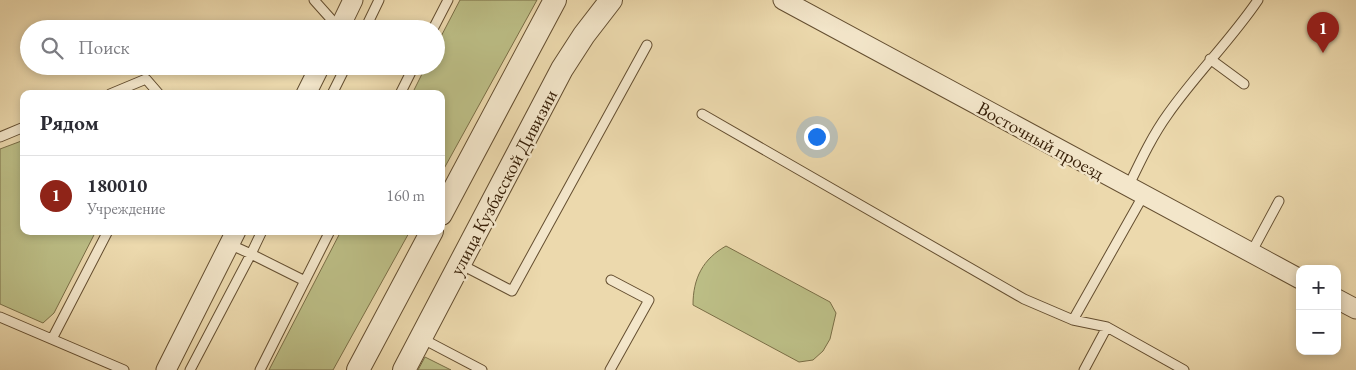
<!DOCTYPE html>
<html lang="ru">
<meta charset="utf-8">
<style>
:root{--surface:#fff;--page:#f7f7f7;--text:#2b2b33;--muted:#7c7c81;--line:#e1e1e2;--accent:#8f2418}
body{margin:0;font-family:"EB Garamond",serif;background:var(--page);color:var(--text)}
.controls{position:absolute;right:15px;bottom:15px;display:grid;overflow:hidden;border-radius:10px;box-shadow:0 2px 8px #0003}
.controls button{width:45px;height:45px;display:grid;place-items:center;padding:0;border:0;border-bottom:1px solid var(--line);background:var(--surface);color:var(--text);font:25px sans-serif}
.you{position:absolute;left:816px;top:136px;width:18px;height:18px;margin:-12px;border:4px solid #fff;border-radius:50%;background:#1a73e8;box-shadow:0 0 0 8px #1a73e833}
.badge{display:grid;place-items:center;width:32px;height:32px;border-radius:50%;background:var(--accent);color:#fff;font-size:16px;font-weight:700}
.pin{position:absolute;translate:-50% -41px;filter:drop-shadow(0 1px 2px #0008)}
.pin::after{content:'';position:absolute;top:26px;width:18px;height:15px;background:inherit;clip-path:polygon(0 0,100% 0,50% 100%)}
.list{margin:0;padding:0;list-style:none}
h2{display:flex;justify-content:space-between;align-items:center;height:65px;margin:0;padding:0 20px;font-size:21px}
h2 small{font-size:16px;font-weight:400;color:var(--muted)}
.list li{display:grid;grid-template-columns:32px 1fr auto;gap:15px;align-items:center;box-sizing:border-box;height:80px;padding:0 20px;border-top:1px solid var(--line)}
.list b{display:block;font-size:19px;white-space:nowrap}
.list p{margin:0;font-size:16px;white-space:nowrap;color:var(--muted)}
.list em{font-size:16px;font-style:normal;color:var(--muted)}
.icon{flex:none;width:28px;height:28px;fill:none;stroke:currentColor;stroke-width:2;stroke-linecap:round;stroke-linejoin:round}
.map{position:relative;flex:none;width:1356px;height:370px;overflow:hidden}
.search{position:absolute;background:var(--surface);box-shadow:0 2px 8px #0003;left:20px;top:20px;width:425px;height:55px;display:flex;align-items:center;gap:12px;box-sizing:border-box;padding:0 18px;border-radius:28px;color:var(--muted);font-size:19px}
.panel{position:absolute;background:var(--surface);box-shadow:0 2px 8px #0003;left:20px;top:90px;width:425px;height:145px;border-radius:10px}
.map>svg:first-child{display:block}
.green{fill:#bcbe86;stroke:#7a6e46}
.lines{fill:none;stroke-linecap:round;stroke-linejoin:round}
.service-casing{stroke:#644e30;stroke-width:11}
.minor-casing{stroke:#644e30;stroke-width:21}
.tertiary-casing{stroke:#644e30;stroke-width:24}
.service{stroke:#f3e6ca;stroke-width:9}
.minor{stroke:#f3e6ca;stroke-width:19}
.tertiary{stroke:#f3e6ca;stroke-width:22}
.labels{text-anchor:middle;stroke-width:5;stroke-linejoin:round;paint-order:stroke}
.street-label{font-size:19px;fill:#371f07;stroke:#f3e6ca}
</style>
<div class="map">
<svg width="1356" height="370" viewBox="0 0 1356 370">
<rect width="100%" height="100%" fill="#ecd9ad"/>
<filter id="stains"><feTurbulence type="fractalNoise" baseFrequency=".004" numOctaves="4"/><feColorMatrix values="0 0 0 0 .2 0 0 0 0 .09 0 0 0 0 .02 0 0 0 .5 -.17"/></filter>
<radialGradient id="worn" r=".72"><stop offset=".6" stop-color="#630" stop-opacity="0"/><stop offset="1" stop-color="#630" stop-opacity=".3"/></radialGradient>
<path class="green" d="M460 0H537L441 174V94H412L426 66H436V46Z
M24 140V231H96L54 313 43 323 0 304V149Z
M341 231H410L333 370H269Z
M726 246 830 302 836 313 830 339 823 351 813 360 799 362 693 305C693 278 703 259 726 246Z
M425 357 451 370H418Z"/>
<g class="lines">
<defs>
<path id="service" d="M314 0 339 28
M365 29 379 0
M433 29 448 0
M1210 59 1244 84
M110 94 146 79 159 94
M332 94 346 66
M400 94 414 66
M702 114 1024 299 1073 320 1107 327 1184 370
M0 137 24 127
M1128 187C1140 162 1152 136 1168 114 1196 74 1231 40 1258 0
M262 231 251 254 305 281
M1251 253 1279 201
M460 264 512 291 647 45
M0 317 124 370
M1073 320 1143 196
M421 338 482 370
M52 339 108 231
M190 370 251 254 229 244
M260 370 330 231
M610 370 649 300 611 280
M1084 370 1107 327"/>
<path id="minor" d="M783 0 1300 279
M339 29 353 0
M306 94 320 66
M1337 299 1356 309
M166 370 236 231"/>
<path id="tertiary" d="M441 214 555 0
M358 370 432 231
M404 370 562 69 584 35 611 0"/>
</defs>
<use href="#service" class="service-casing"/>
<use href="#minor" class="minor-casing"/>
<use href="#tertiary" class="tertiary-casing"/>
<use href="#service" class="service"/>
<use href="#minor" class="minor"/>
<use href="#tertiary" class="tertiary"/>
</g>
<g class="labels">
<g class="street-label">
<text transform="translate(1041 140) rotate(29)" y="7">Восточный проезд</text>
<text transform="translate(503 182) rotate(-62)" y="7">улица Кузбасской Дивизии</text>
</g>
</g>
<rect width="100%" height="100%" filter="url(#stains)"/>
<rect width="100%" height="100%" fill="url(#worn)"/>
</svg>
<div class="controls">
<button>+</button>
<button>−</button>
</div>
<div class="you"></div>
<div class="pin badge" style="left:1323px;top:53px">1</div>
<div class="search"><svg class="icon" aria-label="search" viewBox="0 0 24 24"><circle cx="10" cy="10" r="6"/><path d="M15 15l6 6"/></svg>Поиск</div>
<section class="panel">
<h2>Рядом<small></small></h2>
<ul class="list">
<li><span class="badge">1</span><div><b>180010</b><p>Учреждение</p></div><em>160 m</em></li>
</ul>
</section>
</div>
